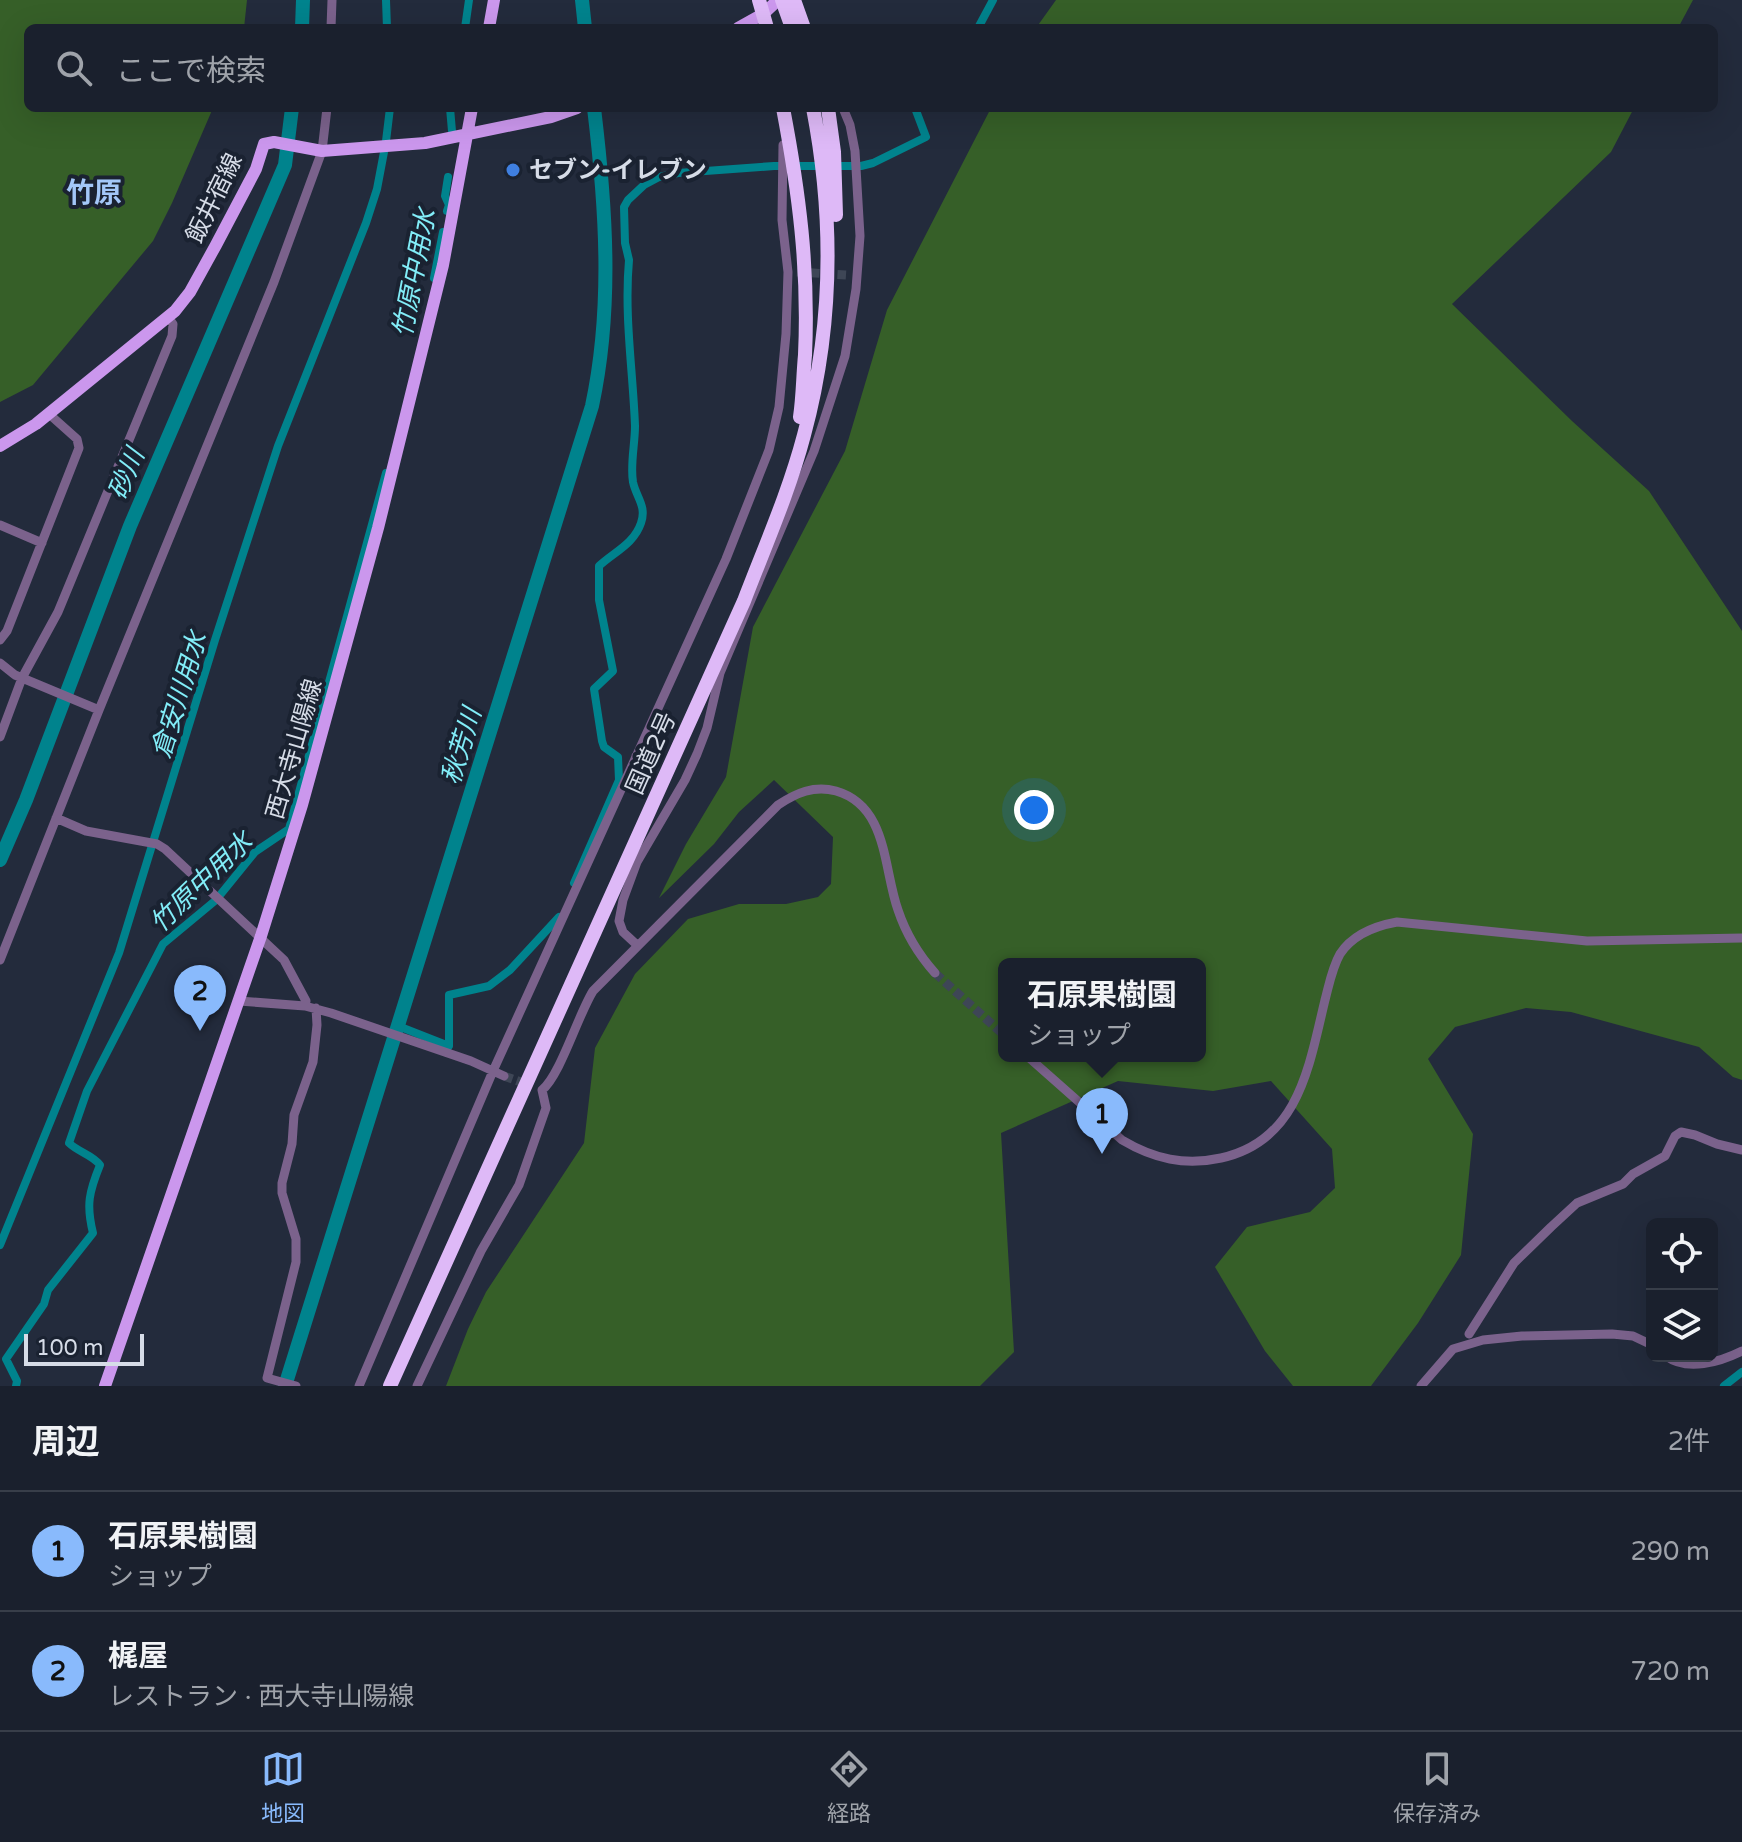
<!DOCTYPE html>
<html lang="ja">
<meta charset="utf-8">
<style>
:root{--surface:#1a202d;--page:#232835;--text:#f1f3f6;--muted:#9fa3aa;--line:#383e49;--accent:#89bafc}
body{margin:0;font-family:"Varela Round","Noto Sans JP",sans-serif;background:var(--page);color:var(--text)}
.controls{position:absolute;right:24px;bottom:24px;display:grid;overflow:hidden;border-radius:12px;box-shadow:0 8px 32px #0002}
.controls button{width:72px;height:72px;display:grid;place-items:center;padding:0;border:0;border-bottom:2px solid var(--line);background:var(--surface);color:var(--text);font:40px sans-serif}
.scale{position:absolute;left:24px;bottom:20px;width:120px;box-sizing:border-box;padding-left:8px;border:4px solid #d6dce7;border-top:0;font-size:22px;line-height:28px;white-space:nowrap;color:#d6dce7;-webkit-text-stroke:6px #1a2231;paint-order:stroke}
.you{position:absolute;left:1034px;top:810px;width:28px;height:28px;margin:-20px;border:6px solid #fff;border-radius:50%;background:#1a73e8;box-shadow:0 0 0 12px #1a73e833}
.badge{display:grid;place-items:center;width:52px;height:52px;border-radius:50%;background:var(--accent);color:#111;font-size:26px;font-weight:700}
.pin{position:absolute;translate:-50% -66px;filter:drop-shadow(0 2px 4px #0008)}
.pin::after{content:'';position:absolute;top:42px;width:28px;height:24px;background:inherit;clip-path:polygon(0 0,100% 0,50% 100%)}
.popup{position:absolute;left:998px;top:958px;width:208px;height:104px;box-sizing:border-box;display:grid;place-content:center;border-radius:12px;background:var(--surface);filter:drop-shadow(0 2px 6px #0005);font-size:26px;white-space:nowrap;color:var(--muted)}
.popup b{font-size:30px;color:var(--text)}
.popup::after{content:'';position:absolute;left:50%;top:100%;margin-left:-16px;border:16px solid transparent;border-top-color:var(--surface)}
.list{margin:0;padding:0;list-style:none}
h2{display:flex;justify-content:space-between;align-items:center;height:104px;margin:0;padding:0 32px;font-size:34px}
h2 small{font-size:26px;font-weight:400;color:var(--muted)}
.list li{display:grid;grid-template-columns:52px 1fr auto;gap:24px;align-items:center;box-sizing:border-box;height:120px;padding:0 32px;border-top:2px solid var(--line)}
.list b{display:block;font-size:30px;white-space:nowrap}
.list p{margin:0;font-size:26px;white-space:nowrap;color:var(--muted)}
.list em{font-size:26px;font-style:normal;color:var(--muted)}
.icon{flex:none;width:44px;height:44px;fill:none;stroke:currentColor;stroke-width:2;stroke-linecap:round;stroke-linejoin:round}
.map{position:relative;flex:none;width:1742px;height:1386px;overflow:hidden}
.search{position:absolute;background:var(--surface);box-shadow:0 8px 32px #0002;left:24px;right:24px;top:24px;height:88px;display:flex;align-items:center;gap:20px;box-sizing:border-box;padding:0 28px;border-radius:12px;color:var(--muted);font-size:30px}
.sheet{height:344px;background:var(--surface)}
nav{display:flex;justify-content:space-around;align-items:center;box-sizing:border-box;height:112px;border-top:2px solid var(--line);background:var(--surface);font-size:22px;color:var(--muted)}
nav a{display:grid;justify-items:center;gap:4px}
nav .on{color:var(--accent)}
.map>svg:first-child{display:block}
.forest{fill:#365f28;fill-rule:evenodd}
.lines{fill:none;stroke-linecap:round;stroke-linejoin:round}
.canal{stroke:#00838d;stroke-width:8}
.river{stroke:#00838d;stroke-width:14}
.minor-tunnel{stroke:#3e4656;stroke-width:9;stroke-dasharray:9 4.5;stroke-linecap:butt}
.minor{stroke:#7b628c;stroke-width:9}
.major{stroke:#cb97ed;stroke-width:12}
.highway{stroke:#deb9f7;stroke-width:14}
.shop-dot{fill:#3f7fe0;stroke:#1a2231;stroke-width:3}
.labels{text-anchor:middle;stroke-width:8;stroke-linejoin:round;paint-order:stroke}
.poi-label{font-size:24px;font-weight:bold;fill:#d6dce7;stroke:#1a2231;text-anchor:start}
.street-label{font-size:24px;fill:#d6dce7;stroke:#1a2231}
.water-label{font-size:26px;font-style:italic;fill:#82edf8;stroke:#1a2231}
.quarter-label{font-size:28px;font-weight:bold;fill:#a3c7f8;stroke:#1a2231}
</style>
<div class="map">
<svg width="1742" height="1386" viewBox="0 0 1742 1386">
<rect width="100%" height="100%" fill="#232b3c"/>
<path class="forest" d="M0 0H247L244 28H28V108H213L172 203 153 241 33 385 0 402Z
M1056 0H1693L1678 28H1036Z
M991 108H1634L1611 152 1452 304 1572 421 1649 491 1742 631V1080L1733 1077 1699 1047 1571 1012 1526 1008 1455 1027 1428 1059 1473 1134 1461 1255 1418 1323 1371 1386H1293L1265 1351 1215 1267 1247 1227 1310 1212 1335 1188 1332 1149 1271 1081 1213 1091 1118 1081 1001 1133 1014 1352 980 1386H446L468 1329 486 1292 584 1143 595 1048 635 974 688 919 739 904H786L818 897 831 884 833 837 774 780 739 812 714 844 659 898 686 844 726 777 753 627 845 451 887 310ZM1004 964H1200V1056H1004Z"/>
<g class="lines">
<path class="canal" d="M386 0 387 28
M465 28 469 0
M978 28 993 0
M450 108 452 131
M386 141 390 108
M861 166 873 163 926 137 915 108
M447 211 449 205 445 196 448 177
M434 278 443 232
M574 883 619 780 618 757 604 747 602 741 594 689 613 671 599 600V566C614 552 634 544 641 523 647 506 636 497 633 482 630 465 635 444 635 426 633 371 624 316 629 260L625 243 624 207 628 200 644 185 659 177 678 173 774 166H852
M398 1026 449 1046V995L489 986 510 970 559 917
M0 1245 119 953 215 640 278 446 366 223 377 189 384 152
M16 1386 17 1381 6 1359 44 1304 48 1290 93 1233C86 1205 89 1192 100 1165 93 1155 78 1152 69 1143L87 1091 163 944 216 900 255 852 289 829 386 473
M1724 1386 1742 1372"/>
<path class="river" d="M582 0 585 28
M302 28 303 0
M0 860 26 800 130 526 285 165 292 108
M285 1386 592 406C613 308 606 207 594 108"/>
<path class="minor-tunnel" d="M797 272 846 275
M935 973 1004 1035
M504 1076 529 1085"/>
<path class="minor" d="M331 28 332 0
M0 525 42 543
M0 640 7 631 79 448 77 439 49 414
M0 663 15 675 99 710
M0 737 22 678 58 612 172 336 173 324 168 317
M636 756 650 764
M56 818 86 831 157 844 165 849 284 960 306 1001 305 1006
M637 945 623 932 619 921 623 900 637 862 685 780 697 754 707 728 720 673 814 451 845 356 856 289 860 236 855 151 850 125 843 108
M0 960 99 710 274 282 322 151 327 108
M239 1001 305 1006 331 1013 471 1061 504 1076
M1027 1056 1122 1140C1154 1159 1185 1166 1221 1158 1299 1141 1309 1066 1325 1000 1329 985 1332 968 1340 954 1353 934 1375 926 1397 922L1587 941 1742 938
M542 1090C560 1076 578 1015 593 991L778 805C796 793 814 785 836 791 888 806 883 868 898 910 906 934 918 954 935 973
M1469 1334 1514 1263 1551 1227 1577 1203 1623 1184 1633 1174 1665 1156 1675 1136 1681 1132 1695 1135 1717 1144 1742 1150
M1666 1356C1687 1372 1720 1362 1742 1351
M296 1386 267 1378 296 1262V1239L282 1193V1183L292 1144 294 1115 313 1062 317 1025 316 1008
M359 1386 493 1071 726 559 769 450 779 407 786 334 788 272 782 220 783 145
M417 1386 481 1251 519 1185 546 1108 542 1090
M1421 1386 1453 1349 1483 1340 1522 1336 1612 1334 1633 1336 1652 1345"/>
<path class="major" d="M489 28 494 0
M738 28 763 14 778 0
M0 446 36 424 175 311 190 292 216 245 256 169 264 144 274 142 322 151 425 143 551 117 577 108
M105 1386 261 936 302 805 378 528 443 265 472 108"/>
<path class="highway" d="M759 0 767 28
M782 0 792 28
M794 0 804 28
M783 108C799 192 809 269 805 355 803 376 803 397 800 417
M828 108 834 152 836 215
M390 1386 744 601C765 546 789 492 804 435 833 328 834 217 813 108"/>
</g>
<circle class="shop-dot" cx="513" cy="170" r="8"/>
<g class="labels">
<g class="poi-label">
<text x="529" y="178">セブン-イレブン</text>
</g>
<g class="street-label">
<text transform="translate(214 198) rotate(-64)" y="8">飯井宿線</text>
<text transform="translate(294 749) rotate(-74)" y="8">西大寺山陽線</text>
<text transform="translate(651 753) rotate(-66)" y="8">国道2号</text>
</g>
<g class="water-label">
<text transform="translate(414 273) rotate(-79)" y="9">竹原中用水</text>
<text transform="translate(126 474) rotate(-67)" y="9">砂川</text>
<text transform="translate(179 695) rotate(-73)" y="9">倉安川用水</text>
<text transform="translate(461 746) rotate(-73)" y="9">秋芳川</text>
<text transform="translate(201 882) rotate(-44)" y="9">竹原中用水</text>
</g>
<g class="quarter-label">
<text x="94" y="202">竹原</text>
</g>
</g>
</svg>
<div class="controls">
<button><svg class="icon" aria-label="locate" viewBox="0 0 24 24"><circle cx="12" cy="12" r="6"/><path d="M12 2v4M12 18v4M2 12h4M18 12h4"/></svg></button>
<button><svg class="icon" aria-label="layers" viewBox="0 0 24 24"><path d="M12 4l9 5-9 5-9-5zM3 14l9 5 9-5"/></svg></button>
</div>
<div class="scale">100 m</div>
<div class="you"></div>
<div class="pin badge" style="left:1102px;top:1154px">1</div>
<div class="popup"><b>石原果樹園</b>ショップ</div>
<div class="pin badge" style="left:200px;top:1031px">2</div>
<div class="search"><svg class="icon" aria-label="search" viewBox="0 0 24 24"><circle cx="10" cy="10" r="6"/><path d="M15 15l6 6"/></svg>ここで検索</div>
</div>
<section class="sheet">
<h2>周辺<small>2件</small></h2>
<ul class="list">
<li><span class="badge">1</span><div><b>石原果樹園</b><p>ショップ</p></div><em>290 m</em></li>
<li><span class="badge">2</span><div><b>梶屋</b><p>レストラン · 西大寺山陽線</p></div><em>720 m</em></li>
</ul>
</section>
<nav>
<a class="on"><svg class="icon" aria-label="map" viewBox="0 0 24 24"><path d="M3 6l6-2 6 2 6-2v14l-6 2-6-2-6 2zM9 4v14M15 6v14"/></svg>地図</a>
<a><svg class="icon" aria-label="directions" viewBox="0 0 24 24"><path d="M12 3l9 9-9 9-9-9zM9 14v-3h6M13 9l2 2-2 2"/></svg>経路</a>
<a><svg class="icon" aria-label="saved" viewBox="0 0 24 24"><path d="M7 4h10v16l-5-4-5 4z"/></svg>保存済み</a>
</nav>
